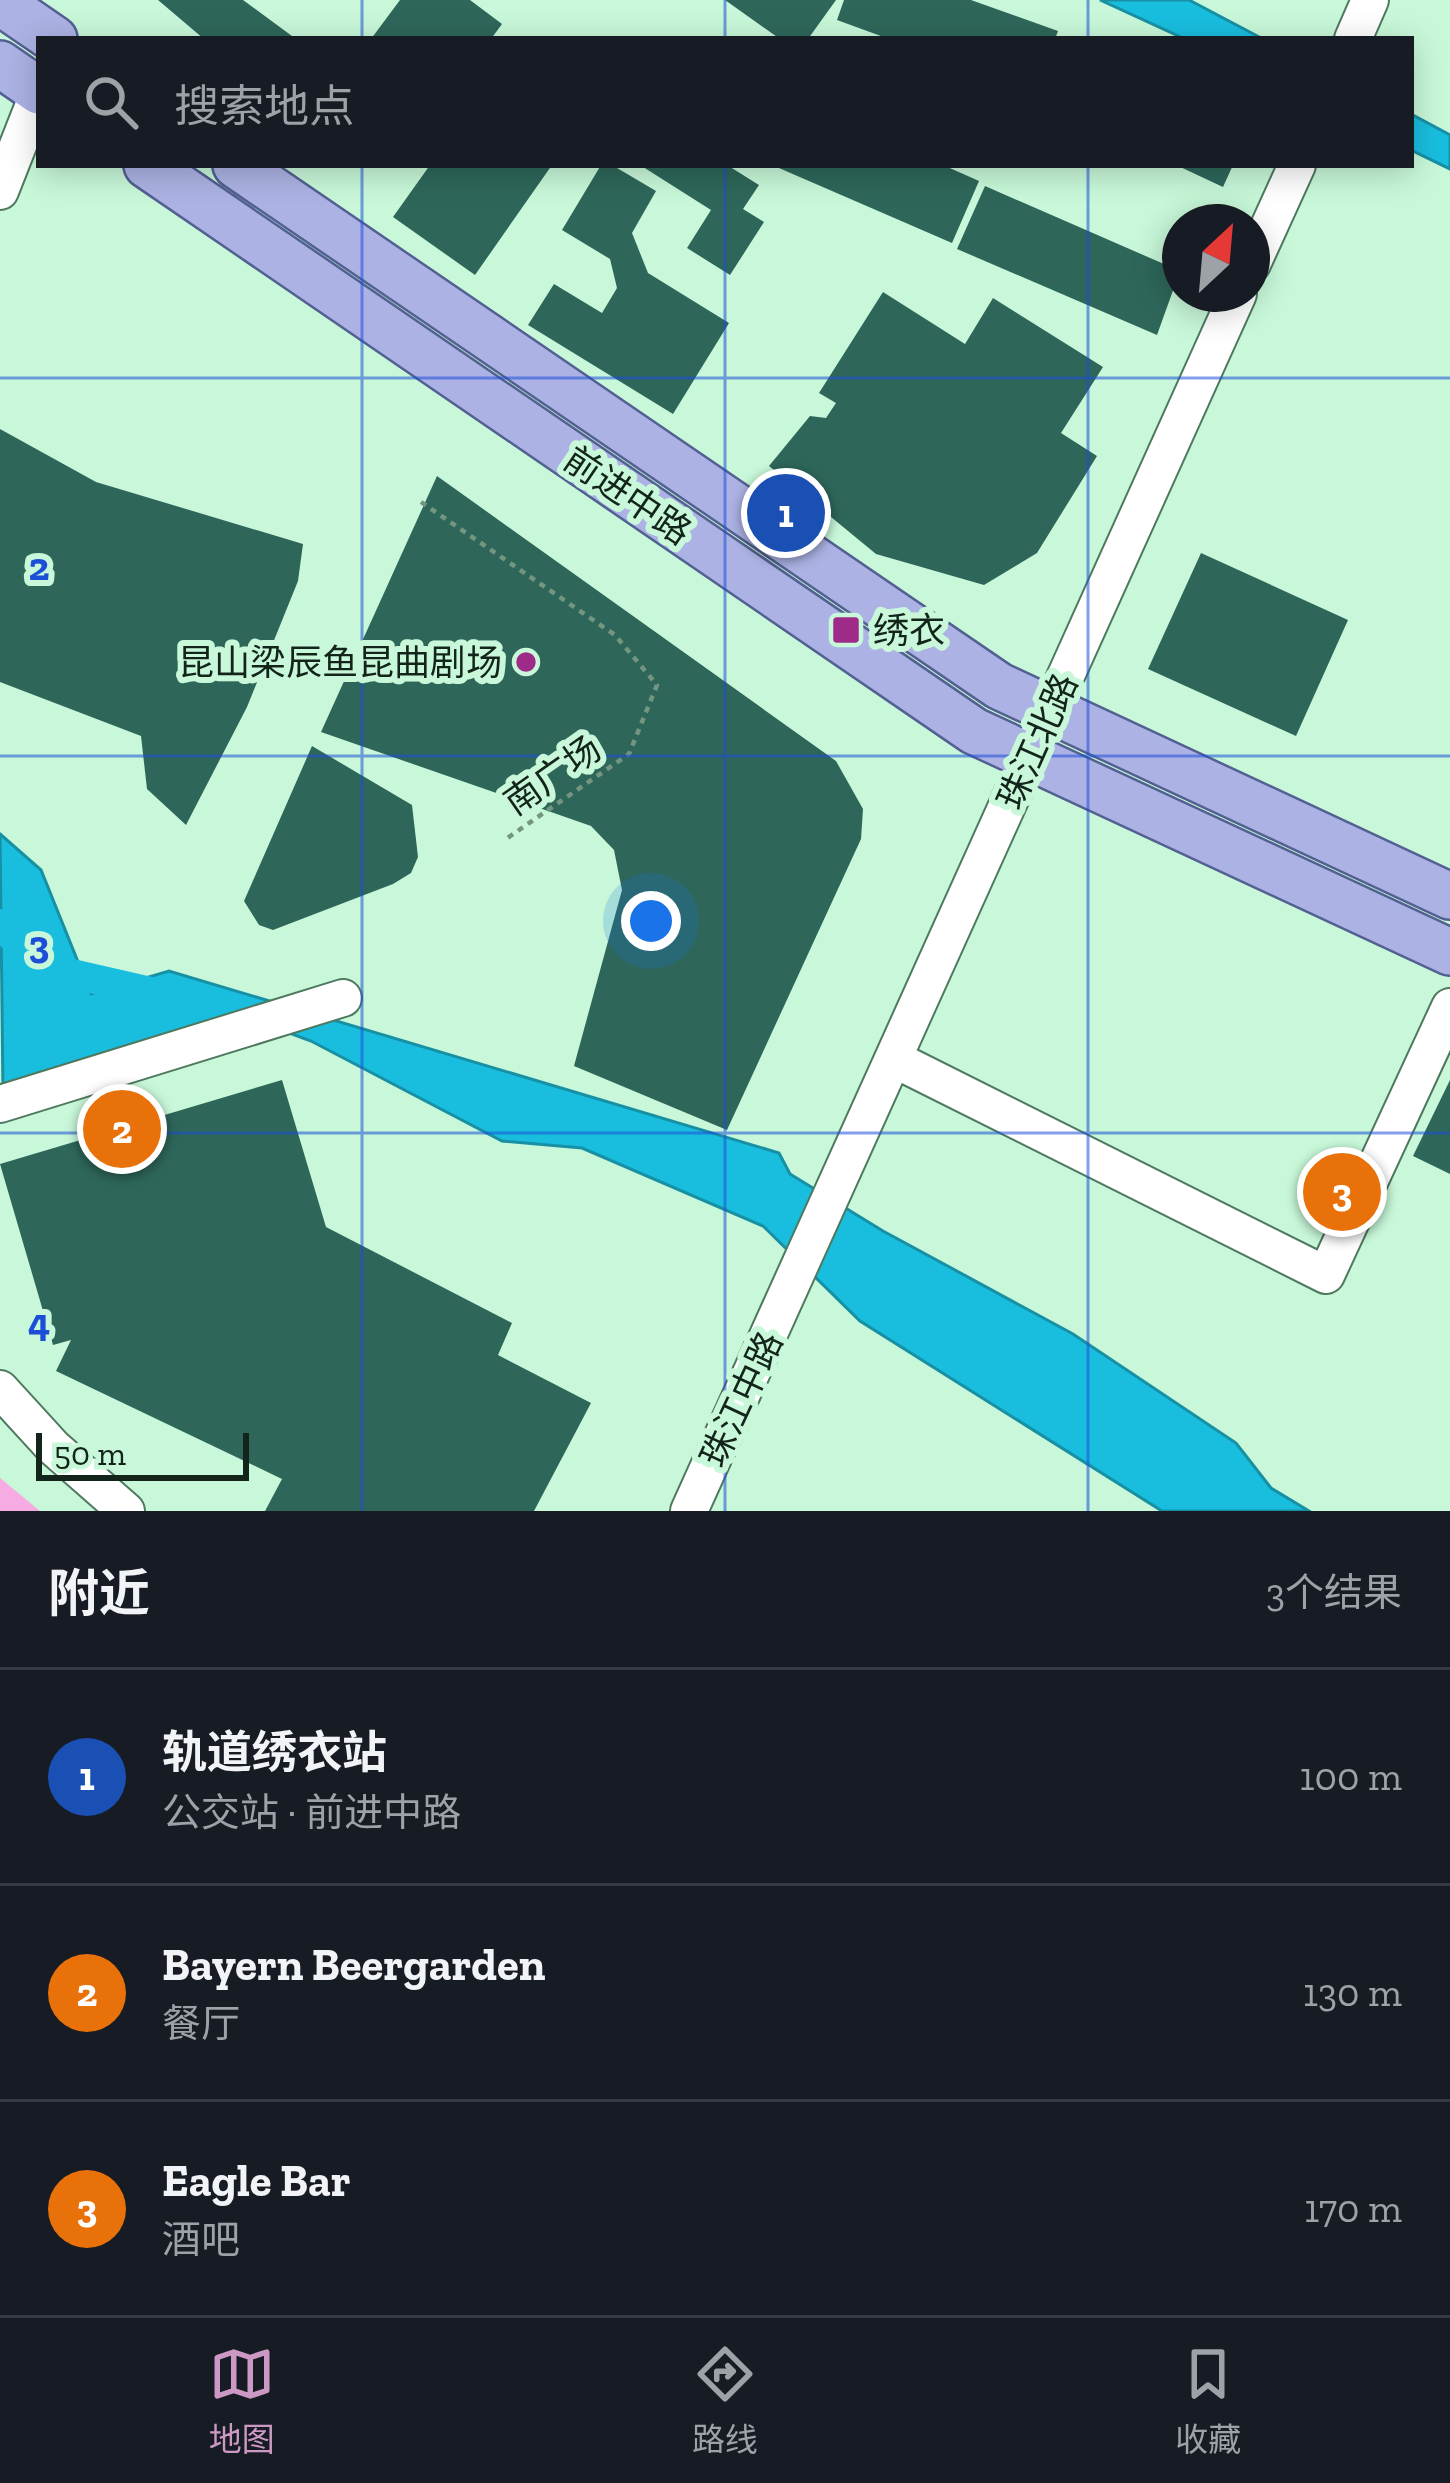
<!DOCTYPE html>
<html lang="zh">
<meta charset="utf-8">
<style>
:root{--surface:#171b24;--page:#242831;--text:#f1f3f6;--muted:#9ea1a6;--line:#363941;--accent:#cb99c4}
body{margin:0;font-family:"Zilla Slab","Noto Sans SC",serif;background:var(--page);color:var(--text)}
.compass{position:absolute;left:1162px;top:204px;width:108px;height:108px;border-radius:50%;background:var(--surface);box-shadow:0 6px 30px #0003;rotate:26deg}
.scale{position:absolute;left:36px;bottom:30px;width:213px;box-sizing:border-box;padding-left:12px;border:6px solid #13251a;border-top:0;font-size:33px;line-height:42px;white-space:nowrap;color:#13251a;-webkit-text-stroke:9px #c8f8d9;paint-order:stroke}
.you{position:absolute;left:651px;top:921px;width:42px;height:42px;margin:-30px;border:9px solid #fff;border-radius:50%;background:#1a73e8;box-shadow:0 0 0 18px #1a73e833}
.badge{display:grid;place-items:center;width:78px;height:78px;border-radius:50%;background:var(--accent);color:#fff;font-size:39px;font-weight:700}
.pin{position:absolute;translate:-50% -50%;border:6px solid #fff;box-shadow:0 3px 12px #0006}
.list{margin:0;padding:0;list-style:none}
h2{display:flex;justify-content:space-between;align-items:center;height:156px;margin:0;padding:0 48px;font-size:51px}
h2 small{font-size:39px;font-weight:400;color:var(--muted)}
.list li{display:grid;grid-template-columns:78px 1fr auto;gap:36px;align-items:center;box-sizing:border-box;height:216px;padding:0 48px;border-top:3px solid var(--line)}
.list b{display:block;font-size:45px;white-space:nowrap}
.list p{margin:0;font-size:39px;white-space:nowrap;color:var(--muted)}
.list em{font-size:39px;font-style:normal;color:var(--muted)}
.icon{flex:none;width:66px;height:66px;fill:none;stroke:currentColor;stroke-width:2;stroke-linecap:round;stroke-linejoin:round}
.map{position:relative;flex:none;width:1450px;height:1511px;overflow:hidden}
.search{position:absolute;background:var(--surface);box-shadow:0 6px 30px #0003;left:36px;right:36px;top:36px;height:132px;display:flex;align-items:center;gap:30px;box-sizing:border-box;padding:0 42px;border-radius:0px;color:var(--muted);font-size:45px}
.sheet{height:804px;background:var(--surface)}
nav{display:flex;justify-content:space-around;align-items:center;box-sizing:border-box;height:168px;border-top:3px solid var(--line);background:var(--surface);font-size:33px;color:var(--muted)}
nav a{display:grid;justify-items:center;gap:6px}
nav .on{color:var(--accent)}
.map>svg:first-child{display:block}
.green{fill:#f6ace2}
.water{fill:#19bedf;stroke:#1790a4;stroke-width:3}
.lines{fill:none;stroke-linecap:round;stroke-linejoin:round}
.canal{stroke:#19bedf;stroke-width:30}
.building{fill:#2e675a}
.minor-casing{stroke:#4e795f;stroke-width:40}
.major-casing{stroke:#536092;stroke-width:50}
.path{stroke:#749680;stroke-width:4.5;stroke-dasharray:6 6;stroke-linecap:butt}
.minor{stroke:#fff;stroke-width:36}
.major{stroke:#acb3e4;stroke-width:45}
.grid{fill:none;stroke:#1d4ed8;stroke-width:3;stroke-opacity:0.55}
.poi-dot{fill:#9d2b87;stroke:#c8f8d9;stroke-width:4.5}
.labels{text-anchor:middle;stroke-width:12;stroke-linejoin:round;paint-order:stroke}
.street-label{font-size:36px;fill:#13251a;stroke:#c8f8d9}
.poi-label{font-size:36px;fill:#13251a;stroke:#c8f8d9;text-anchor:start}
.grid-label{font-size:39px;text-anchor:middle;font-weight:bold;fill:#1d4ed8;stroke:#c8f8d9;stroke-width:12;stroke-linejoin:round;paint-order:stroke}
</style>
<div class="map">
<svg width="1450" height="1511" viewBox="0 0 1450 1511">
<rect width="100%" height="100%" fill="#c8f8d9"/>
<path class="green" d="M0 1478 40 1511H0Z"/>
<path class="water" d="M1100 0H1189L1263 39H1185Z
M1411 114 1450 135V169L1411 150Z
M0 834 41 870 91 994 169 971 779 1153 790 1174 883 1231 1073 1334 1236 1443 1271 1488 1309 1511H1162L860 1321 763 1226 582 1148 502 1141 311 1041 254 1020 3 1094Z"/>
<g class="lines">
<path class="canal" d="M0 924 42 967 160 994"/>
</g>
<path class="building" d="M158 0H243L296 39H204Z
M400 0H470L502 24 491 39H371Z
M725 0H836L808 39H780Z
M844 0H971L1058 31 1055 39H889L837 20Z
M430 165H552L475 275 393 217Z
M601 165H612L656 191 632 233 648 273 729 323 673 414 528 325 554 284 602 313 617 288 610 259 562 230Z
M640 165H727L759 185 743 209 764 222 730 275 687 248 711 210Z
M772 165H943L979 181 952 243Z
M1176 165H1233L1223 187Z
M985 186 1180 271 1157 335 957 249Z
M883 292 965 344 993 298 1103 367 1061 433 1097 456 1037 553 984 585 876 554 769 466 810 416 826 418 836 403 819 393Z
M0 429 96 482 303 544 298 581 247 707 186 825 147 789 141 736 0 682Z
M437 476 836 761 863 809 861 839 727 1130 574 1066 622 890 614 850 591 826 321 732Z
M1201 553 1348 620 1296 736 1148 669Z
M312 746 412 805 418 857 411 873 393 884 273 930 259 925 244 901Z
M282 1080 326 1227 512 1323 498 1355 591 1403 534 1511H265L282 1479 56 1371 71 1340 53 1345 0 1164Z
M1450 1080V1174L1413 1156Z"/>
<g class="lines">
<defs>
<path id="minor" d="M1353 39 1370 0
M0 191 39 92
M1252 264 1297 165
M894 1059 1326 1275 1450 1007
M0 1104 343 998
M0 1389 53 1447 126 1511
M689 1511 1238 294"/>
<path id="major" d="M0 2 54 39
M0 64 39 91
M147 165 974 731 1450 952
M236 165 999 686 1450 896"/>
</defs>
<use href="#minor" class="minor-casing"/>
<use href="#major" class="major-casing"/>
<path class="path" d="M421 502 615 635 657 685 629 754 506 839"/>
<use href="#minor" class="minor"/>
<use href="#major" class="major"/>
</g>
<path class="grid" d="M362 0V39M725 0V39M1088 0V39M362 165V1511M725 165V1511M1088 165V1511M0 378H1450M0 756H1450M0 1133H1450"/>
<g class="poi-dot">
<rect x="831" y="615" width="30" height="30" rx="6"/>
<circle cx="526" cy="662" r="12"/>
</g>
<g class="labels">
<g class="street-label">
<text transform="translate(628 495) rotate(34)" y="13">前进中路</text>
<text transform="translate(1037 741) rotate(-66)" y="13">珠江北路</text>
<text transform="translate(552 775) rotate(-35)" y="13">南广场</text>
<text transform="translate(741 1399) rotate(-65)" y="13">珠江中路</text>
</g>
<g class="poi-label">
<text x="873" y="643">绣衣</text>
<text x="502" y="675" text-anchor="end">昆山梁辰鱼昆曲剧场</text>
</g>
</g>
<g class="grid-label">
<text x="39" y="580">2</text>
<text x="39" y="958">3</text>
<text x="39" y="1336">4</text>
</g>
</svg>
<svg class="compass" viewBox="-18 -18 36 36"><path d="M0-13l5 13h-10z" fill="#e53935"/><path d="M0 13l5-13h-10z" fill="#9ea1a6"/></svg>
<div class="scale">50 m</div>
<div class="you"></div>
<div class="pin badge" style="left:786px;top:513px;background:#1a4fb4">1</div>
<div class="pin badge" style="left:122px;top:1129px;background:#e8710a">2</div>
<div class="pin badge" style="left:1342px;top:1192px;background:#e8710a">3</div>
<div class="search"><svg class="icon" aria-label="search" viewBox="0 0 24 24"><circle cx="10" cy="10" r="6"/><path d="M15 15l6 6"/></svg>搜索地点</div>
</div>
<section class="sheet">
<h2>附近<small>3个结果</small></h2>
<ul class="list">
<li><span class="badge" style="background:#1a4fb4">1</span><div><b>轨道绣衣站</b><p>公交站 · 前进中路</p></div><em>100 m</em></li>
<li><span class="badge" style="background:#e8710a">2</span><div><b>Bayern Beergarden</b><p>餐厅</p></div><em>130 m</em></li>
<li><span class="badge" style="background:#e8710a">3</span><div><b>Eagle Bar</b><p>酒吧</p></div><em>170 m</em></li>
</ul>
</section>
<nav>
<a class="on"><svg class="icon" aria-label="map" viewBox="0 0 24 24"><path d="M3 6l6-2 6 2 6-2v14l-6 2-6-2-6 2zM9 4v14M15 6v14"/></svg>地图</a>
<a><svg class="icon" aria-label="directions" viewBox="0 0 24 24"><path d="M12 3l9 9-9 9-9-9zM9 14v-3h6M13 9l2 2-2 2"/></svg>路线</a>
<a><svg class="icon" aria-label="saved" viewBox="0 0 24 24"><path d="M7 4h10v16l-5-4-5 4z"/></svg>收藏</a>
</nav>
